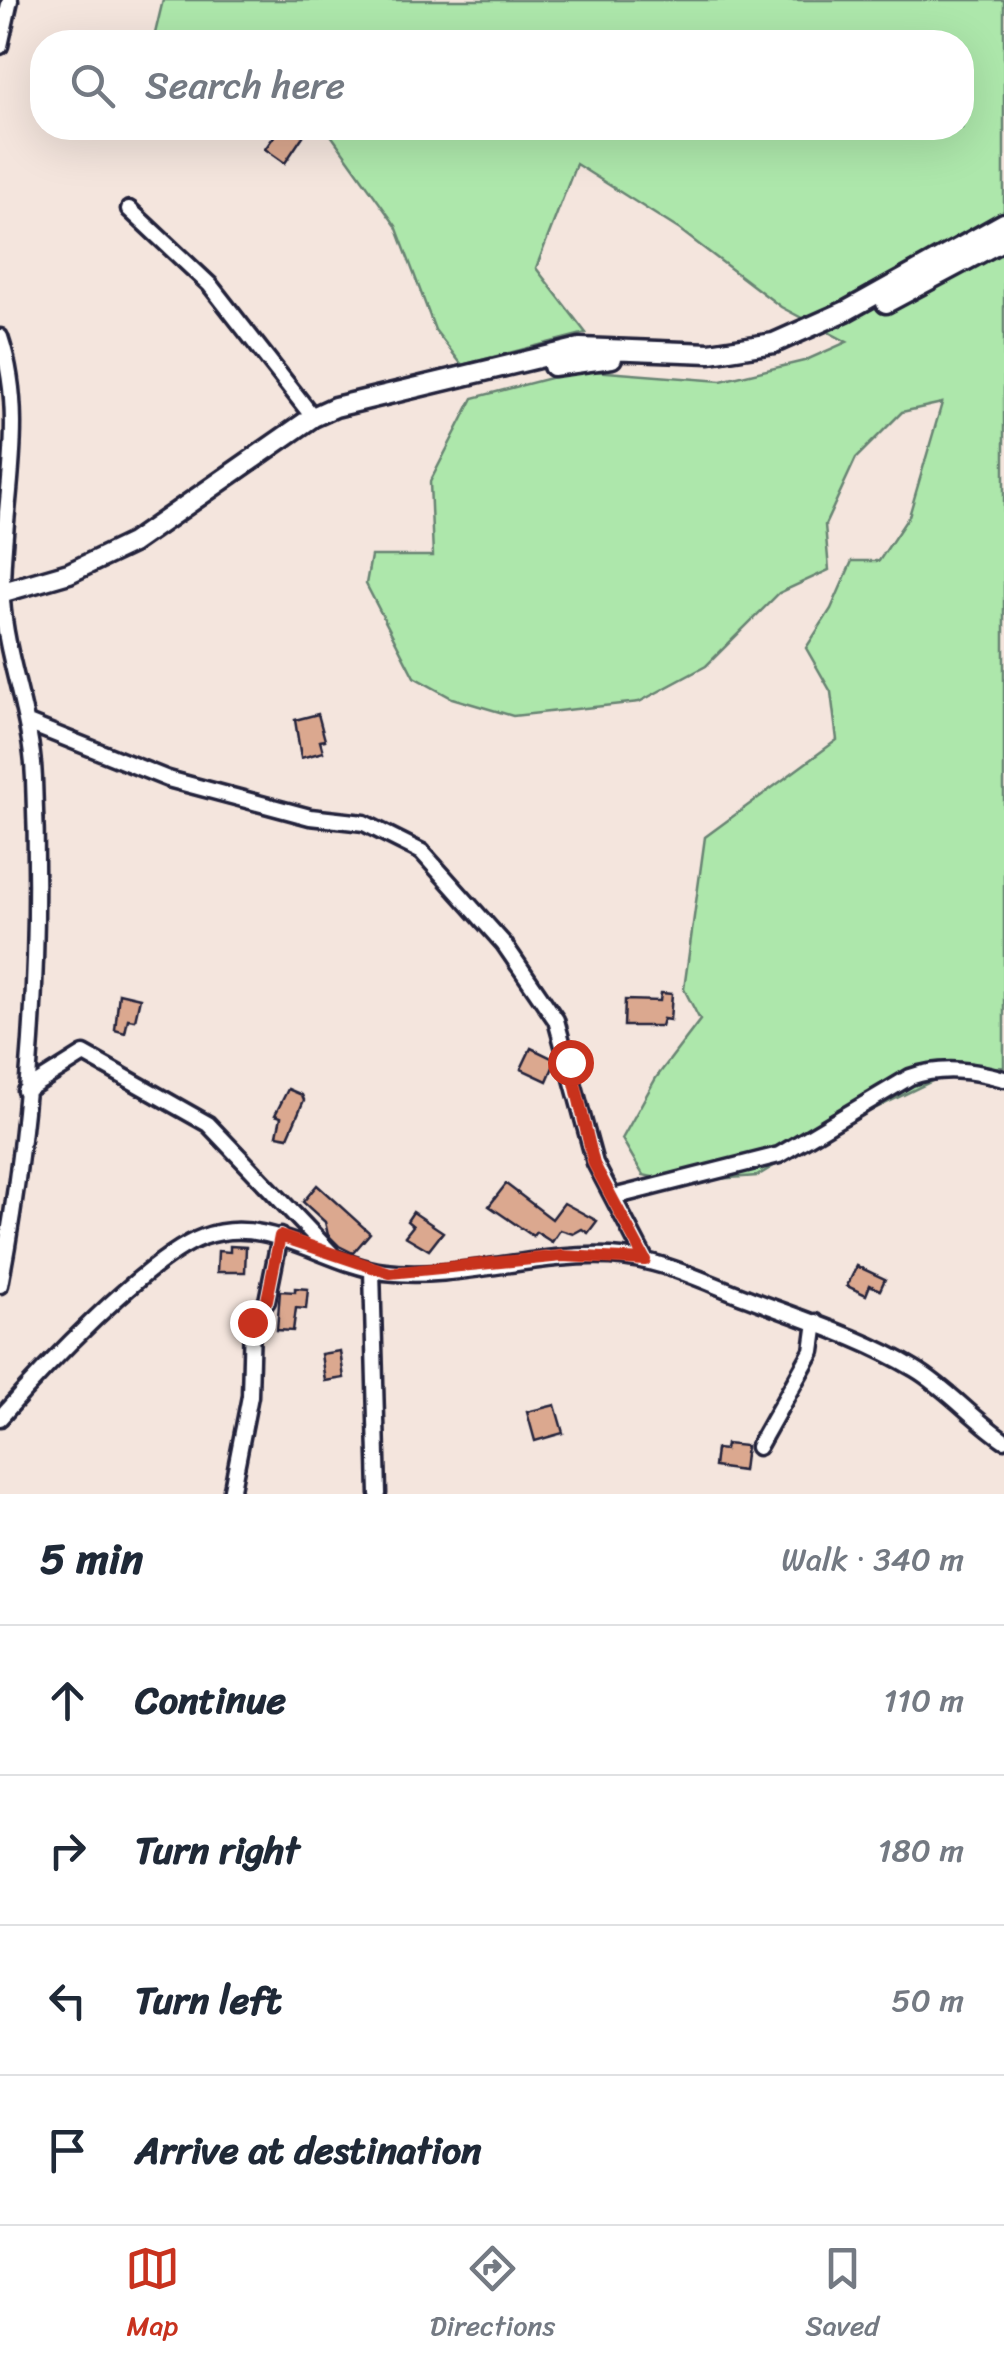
<!DOCTYPE html>
<meta charset="utf-8">
<style>
:root{--surface:#fff;--page:#f2f2f3;--text:#1f2937;--muted:#747a83;--line:#e0e1e3;--accent:#c8321e}
body{margin:0;font-family:Sriracha,sans-serif;background:var(--page);color:var(--text)}
.stop{position:absolute;width:30px;height:30px;margin:-22px;border:8px solid #c8321e;border-radius:50%;background:#fff}
.stop.end{background:#c8321e;border-color:#fff;box-shadow:0 2px 10px #0008}
.list{margin:0;padding:0;list-style:none}
h2{display:flex;justify-content:space-between;align-items:center;height:130px;margin:0;padding:0 40px;font-size:42px}
h2 small{font-size:32px;font-weight:400;color:var(--muted)}
.list li{display:grid;grid-template-columns:65px 1fr auto;gap:30px;align-items:center;box-sizing:border-box;height:150px;padding:0 40px;border-top:2px solid var(--line)}
.list b{display:block;font-size:38px;white-space:nowrap}
.list em{font-size:32px;font-style:normal;color:var(--muted)}
.icon{flex:none;width:55px;height:55px;fill:none;stroke:currentColor;stroke-width:2;stroke-linecap:round;stroke-linejoin:round}
.map{position:relative;flex:none;width:1004px;height:1494px;overflow:hidden}
.search{position:absolute;background:var(--surface);box-shadow:0 10px 40px #0002;left:30px;right:30px;top:30px;height:110px;display:flex;align-items:center;gap:25px;box-sizing:border-box;padding:0 35px;border-radius:40px;color:var(--muted);font-size:38px}
.sheet{height:730px;background:var(--surface)}
nav{display:flex;justify-content:space-around;align-items:center;box-sizing:border-box;height:140px;border-top:2px solid var(--line);background:var(--surface);font-size:28px;color:var(--muted)}
nav a{display:grid;justify-items:center;gap:5px}
nav .on{color:var(--accent)}
.map>svg:first-child{display:block}
.green{fill:#ade7ab;stroke:#688473;stroke-width:2.5}
.building{fill:#dba88f;stroke:#22223b;stroke-width:2.5}
.lines{fill:none;stroke-linecap:round;stroke-linejoin:round}
.minor-casing{stroke:#22223b;stroke-width:21}
.major-casing{stroke:#22223b;stroke-width:25}
.minor{stroke:#fff;stroke-width:14}
.major{stroke:#fff;stroke-width:18}
.route{stroke:#c8321e;stroke-width:12}
</style>
<div class="map">
<svg width="1004" height="1494" viewBox="0 0 1004 1494">
<rect width="100%" height="100%" fill="#f4e5dd"/>
<filter id="ink" filterUnits="userSpaceOnUse"><feTurbulence type="fractalNoise" baseFrequency=".01" numOctaves="2"/><feDisplacementMap in="SourceGraphic" scale="20" xChannelSelector="R" yChannelSelector="G"/><feConvolveMatrix kernelMatrix="1 2 1 2 8 2 1 2 1" color-interpolation-filters="sRGB"/></filter>
<g filter="url(#ink)">
<path class="green" d="M163 0H1004V1067L957 1069 849 1121 757 1176 675 1182 643 1175 622 1139 656 1078 700 1020 684 989 705 837 837 740 831 692 806 648 831 609 852 561H879L909 516 942 403 902 412 856 458 825 525 829 570 779 593 706 666 639 702 513 716 452 698 414 677 366 584 371 556H433L430 482 473 398 581 370 721 381 804 361 847 342 781 307 680 230 576 164 536 268 586 333 462 365 435 330 396 226 326 128H962V42H153Z"/>
<path class="building" d="M280 128H292L303 136 285 163 265 149Z
M318 714 325 740 320 741 323 752 301 758 295 720Z
M119 993 140 998 135 1020 128 1019 125 1033 115 1030Z
M661 993 672 994 670 1020 663 1019 661 1026H624L625 1000 660 1001Z
M531 1048 556 1060 547 1081 521 1069Z
M288 1089 302 1095 304 1100 288 1137 277 1135 281 1117 275 1115Z
M506 1184 552 1219 564 1203 597 1221 588 1233 582 1229 573 1234 560 1230 552 1242 536 1232 533 1236 489 1206Z
M317 1185 370 1233 353 1253 339 1246 328 1235 325 1222 303 1202Z
M413 1212 443 1232 429 1250 405 1236 413 1226 407 1221Z
M230 1246 246 1247 245 1272H217L218 1251 230 1252Z
M857 1266 885 1279 880 1290 870 1285 866 1295 847 1286Z
M295 1288 308 1289 306 1309 296 1308 293 1331 277 1330 280 1291 295 1292Z
M340 1351 344 1378 325 1381 321 1354Z
M555 1405 563 1433 535 1441 527 1412Z
M726 1444 746 1446 743 1471 714 1467 716 1449 725 1450Z"/>
<g class="lines">
<defs>
<path id="minor" d="M0 46 10 0
M129 209 210 285 313 417
M0 337C29 424 0 511 2 600 6 660 32 718 34 779 41 946 31 1121 0 1285
M28 723 168 779 310 817 364 823 422 852 504 944 556 1020 595 1163 645 1259
M25 1091 84 1054 208 1124 330 1252
M613 1197 779 1155 910 1077C942 1066 972 1070 1004 1079
M372 1270 378 1494
M0 1418C40 1372 148 1257 203 1237 267 1213 323 1264 385 1272 455 1281 538 1252 611 1256 662 1259 702 1281 748 1298 805 1320 863 1338 915 1369 947 1388 973 1419 1004 1440
M758 1447 812 1351 816 1322
M231 1494 250 1396 252 1321 267 1301 280 1236"/>
<path id="major" d="M886 303 1004 240
M553 366 612 358
M0 593 69 573 132 543 313 417 335 407 580 348 710 353 774 343 846 311 1004 223"/>
</defs>
<use href="#minor" class="minor-casing"/>
<use href="#major" class="major-casing"/>
<use href="#minor" class="minor"/>
<use href="#major" class="major"/>
</g>
</g>
<g class="lines" filter="url(#ink)">
<path class="route" d="M252 1322 267 1300 280 1236 390 1273 562 1256 645 1260 594 1164 570 1062"/>
</g>
</svg>
<div class="stop" style="left:570px;top:1062px"></div>
<div class="stop end" style="left:252px;top:1322px"></div>
<div class="search"><svg class="icon" aria-label="search" viewBox="0 0 24 24"><circle cx="10" cy="10" r="6"/><path d="M15 15l6 6"/></svg>Search here</div>
</div>
<section class="sheet">
<h2>5 min<small>Walk · 340 m</small></h2>
<ul class="list">
<li><svg class="icon" aria-label="ahead" viewBox="0 0 24 24"><path d="M12 20V5M6 11l6-6 6 6"/></svg><div><b>Continue</b></div><em>110 m</em></li>
<li><svg class="icon" aria-label="right" viewBox="0 0 24 24"><path d="M7 20v-9h11M14 6l5 5-5 5"/></svg><div><b>Turn right</b></div><em>180 m</em></li>
<li><svg class="icon" aria-label="left" viewBox="0 0 24 24"><path d="M17 20v-9H6M10 6l-5 5 5 5"/></svg><div><b>Turn left</b></div><em>50 m</em></li>
<li><svg class="icon" aria-label="arrive" viewBox="0 0 24 24"><path d="M6 21V4h12l-3 4 3 4H6"/></svg><div><b>Arrive at destination</b></div></li>
</ul>
</section>
<nav>
<a class="on"><svg class="icon" aria-label="map" viewBox="0 0 24 24"><path d="M3 6l6-2 6 2 6-2v14l-6 2-6-2-6 2zM9 4v14M15 6v14"/></svg>Map</a>
<a><svg class="icon" aria-label="directions" viewBox="0 0 24 24"><path d="M12 3l9 9-9 9-9-9zM9 14v-3h6M13 9l2 2-2 2"/></svg>Directions</a>
<a><svg class="icon" aria-label="saved" viewBox="0 0 24 24"><path d="M7 4h10v16l-5-4-5 4z"/></svg>Saved</a>
</nav>
